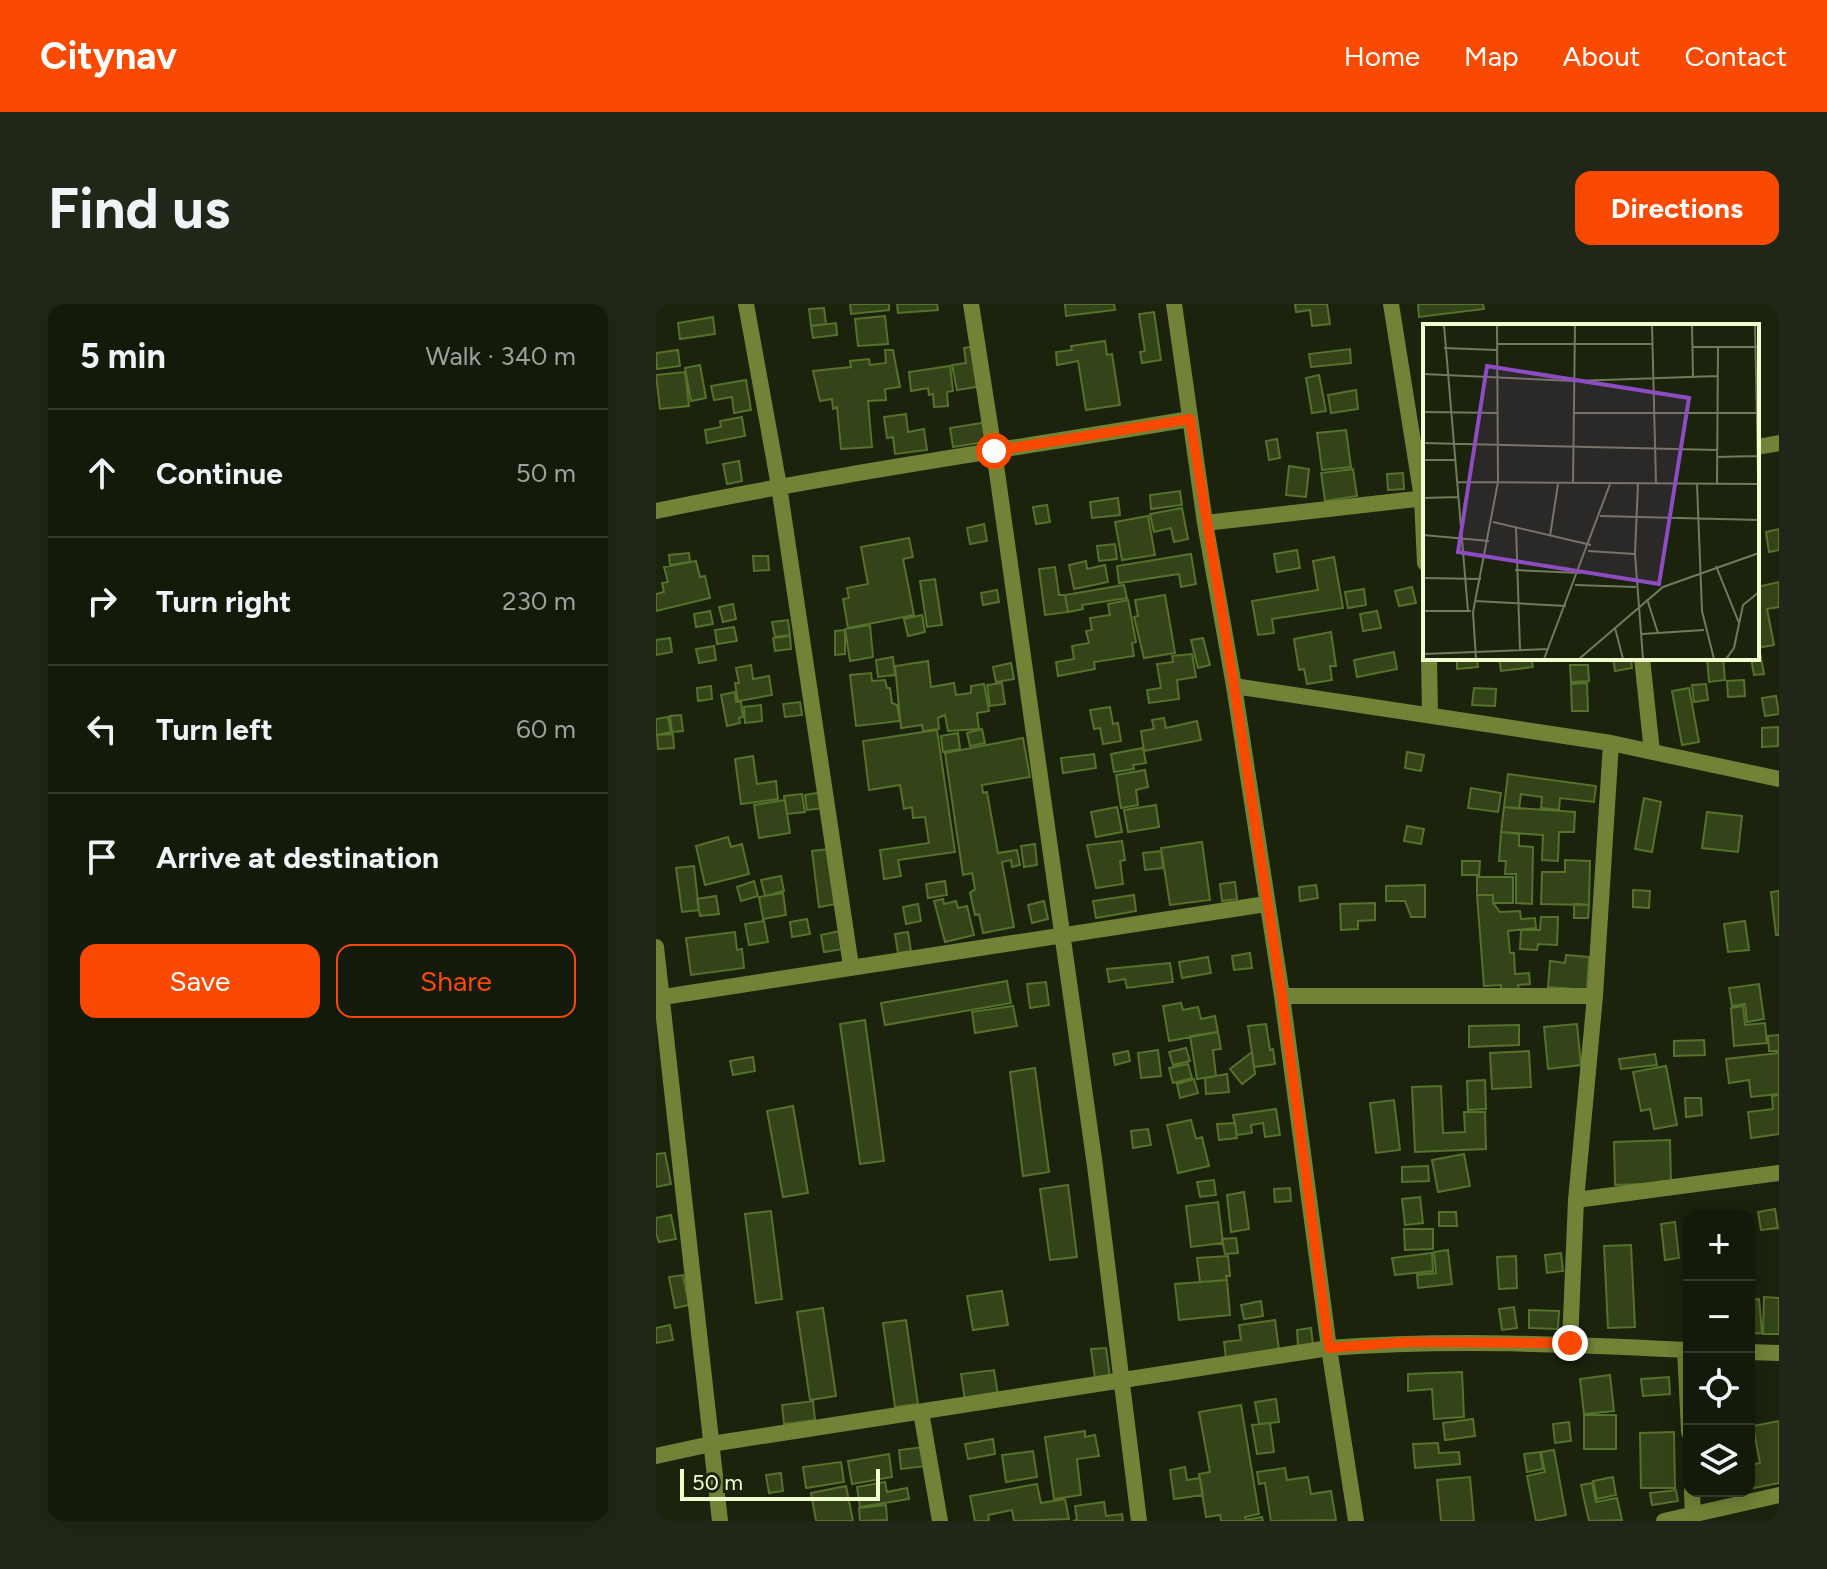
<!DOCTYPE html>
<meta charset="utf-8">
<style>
:root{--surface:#141a0a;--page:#212718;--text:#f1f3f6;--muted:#9da19c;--line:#33382b;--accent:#fa4900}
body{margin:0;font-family:Figtree,sans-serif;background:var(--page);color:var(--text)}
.controls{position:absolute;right:24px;bottom:24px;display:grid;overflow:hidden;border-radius:16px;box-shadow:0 4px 20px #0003}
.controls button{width:72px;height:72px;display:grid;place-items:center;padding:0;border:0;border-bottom:2px solid var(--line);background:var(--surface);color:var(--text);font:40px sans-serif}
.scale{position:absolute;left:24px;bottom:20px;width:200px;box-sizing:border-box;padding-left:8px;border:4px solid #f1ffcf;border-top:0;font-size:22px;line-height:28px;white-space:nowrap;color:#f1ffcf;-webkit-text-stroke:6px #1b230d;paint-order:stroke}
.stop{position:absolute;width:24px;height:24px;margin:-18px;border:6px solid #fa4900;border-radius:50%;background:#fff}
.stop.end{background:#fa4900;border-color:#fff;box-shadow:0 2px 8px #0008}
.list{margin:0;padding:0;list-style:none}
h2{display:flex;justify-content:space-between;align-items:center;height:104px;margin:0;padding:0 32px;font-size:34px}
h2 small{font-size:26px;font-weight:400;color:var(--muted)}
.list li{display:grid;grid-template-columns:52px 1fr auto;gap:24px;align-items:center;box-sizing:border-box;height:128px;padding:0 32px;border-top:2px solid var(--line)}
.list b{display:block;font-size:30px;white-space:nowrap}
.list em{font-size:26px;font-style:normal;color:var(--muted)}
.actions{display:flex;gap:16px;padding:24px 32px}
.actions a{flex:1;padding:18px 0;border:2px solid var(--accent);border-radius:16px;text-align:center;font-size:28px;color:var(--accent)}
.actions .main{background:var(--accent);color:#fff}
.icon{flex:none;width:44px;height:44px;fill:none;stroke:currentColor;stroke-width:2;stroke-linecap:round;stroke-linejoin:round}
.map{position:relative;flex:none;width:1123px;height:1217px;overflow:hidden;border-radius:16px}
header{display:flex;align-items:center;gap:48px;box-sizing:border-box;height:112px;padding:0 40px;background:var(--accent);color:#fff}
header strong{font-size:38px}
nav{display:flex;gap:44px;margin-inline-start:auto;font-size:28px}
.intro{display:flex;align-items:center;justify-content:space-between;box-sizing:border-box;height:192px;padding:0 48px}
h1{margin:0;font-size:56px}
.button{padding:20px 36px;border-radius:16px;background:var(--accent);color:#fff;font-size:28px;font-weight:700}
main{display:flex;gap:48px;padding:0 48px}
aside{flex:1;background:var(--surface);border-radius:16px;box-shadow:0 4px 20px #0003}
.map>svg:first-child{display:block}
.building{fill:#334419;stroke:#56712b;stroke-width:2}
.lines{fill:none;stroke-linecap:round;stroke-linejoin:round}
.minor{stroke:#728337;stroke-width:16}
.route{stroke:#fa4900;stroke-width:10}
.inset-road{fill:none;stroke:#717b5b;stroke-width:2}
.view{fill:#8d4cc1;fill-opacity:0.15;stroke:#8d4cc1;stroke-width:4}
.inset-edge{fill:none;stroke:#f1ffcf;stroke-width:4}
</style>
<header>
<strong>Citynav</strong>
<nav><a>Home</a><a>Map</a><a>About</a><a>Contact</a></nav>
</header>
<div class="intro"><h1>Find us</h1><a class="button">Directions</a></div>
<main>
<aside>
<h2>5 min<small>Walk · 340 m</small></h2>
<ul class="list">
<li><svg class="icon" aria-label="ahead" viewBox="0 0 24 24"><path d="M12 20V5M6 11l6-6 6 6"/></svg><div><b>Continue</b></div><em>50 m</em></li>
<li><svg class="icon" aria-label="right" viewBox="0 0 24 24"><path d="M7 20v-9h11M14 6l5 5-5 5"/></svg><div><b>Turn right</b></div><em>230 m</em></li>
<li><svg class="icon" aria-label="left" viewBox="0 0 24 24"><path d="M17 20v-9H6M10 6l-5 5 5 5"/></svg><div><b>Turn left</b></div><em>60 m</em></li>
<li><svg class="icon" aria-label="arrive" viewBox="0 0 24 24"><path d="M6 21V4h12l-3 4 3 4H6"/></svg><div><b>Arrive at destination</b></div></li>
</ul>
<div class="actions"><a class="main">Save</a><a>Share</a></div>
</aside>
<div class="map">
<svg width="1123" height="1217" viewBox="0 0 1123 1217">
<rect width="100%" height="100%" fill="#1b230d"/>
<path class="building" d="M194 0H233V6L195 10Z
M241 0H281L282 6 242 9Z
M409 0H458L459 6 410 12Z
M639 0H671L674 20 656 22 654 6 640 8Z
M762 0H827L828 5 763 13Z
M168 4 170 20 155 22 153 5Z
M498 8 505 56 486 59 484 48 489 47 483 10Z
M229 12 232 40 202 42 199 15Z
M57 13 59 30 24 35 22 19Z
M180 19 181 31 157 34 155 22Z
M449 37 451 51 456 50 464 101 430 106 422 57 401 61 400 48 416 46 415 42Z
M319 42 327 82 301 86 296 61 310 59 308 44Z
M694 45 695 59 655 63 653 50Z
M22 46 24 62 1 65 0 49Z
M229 46H237L244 83 229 85 230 96 212 97 216 143 185 145 181 103 177 105 176 95 164 97 157 67 195 63 194 57 213 55 214 61 230 59Z
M44 61 50 94 35 97 29 64Z
M294 62 297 87 291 88 292 102 278 103 277 90 273 91 272 84 255 87 253 68Z
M29 68 33 102 4 105 0 71Z
M663 71 670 107 656 109 650 74Z
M90 76 95 106 78 109 76 93 58 96 55 82Z
M700 86 702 105 675 109 672 91Z
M250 110 252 128 268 125 271 146 239 150 237 133 231 134 228 113Z
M86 113 89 132 51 139 49 126 65 123 64 117Z
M332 118 335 137 297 143 294 124Z
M690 126 695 163 666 166 661 129Z
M621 135 624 154 613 156 610 137Z
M83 157 86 177 71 180 67 160Z
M633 162 653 165 650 193 630 191Z
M697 165 701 192 669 197 665 169Z
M747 169 748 185 732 186 731 170Z
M524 187 526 201 495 205 494 191Z
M462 194 464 211 436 214 434 198Z
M391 201 394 218 380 220 377 203Z
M526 204 532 235 518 238 515 224 498 228 494 210Z
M492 212 499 251 466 256 459 218Z
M328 220 331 237 314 240 311 224Z
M1123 225V246L1113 248 1110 228Z
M253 234 257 253 247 255 258 311 192 324 187 295 193 294 191 284 212 280 205 243Z
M459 240 461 255 443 257 441 242Z
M641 246 644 264 621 268 618 250Z
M33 249 34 258 14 261 13 251Z
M535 250 540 280 525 283 523 270 463 279 461 262Z
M97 252H112L113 266 98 267Z
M678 253 687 304 616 315 618 329 602 331 596 297 662 286 657 257Z
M40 257 44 273 49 272 54 294 0 307V290L8 288 6 279 12 278 8 263Z
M430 257 431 265 449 261 452 278 418 285 413 261Z
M399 263 403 291H409L412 308 389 311 383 265Z
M279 275 286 321 271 323 264 277Z
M1123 278V303L1111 305 1118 341 1101 344V283Z
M468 281 471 294 426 301 427 305 412 308 409 291Z
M756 283 760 299 743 302 739 287Z
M708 285 710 301 692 304 689 288Z
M341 286 343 298 327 301 325 289Z
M509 291 519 349 488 354 478 313 482 312 479 296Z
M472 296 480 338 476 339 478 352 438 358 439 365 402 372 400 358 418 355 416 342 433 339 430 327 436 326 434 314 454 311 452 300Z
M77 300 80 315 67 318 63 303Z
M54 307 57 320 40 323 38 310Z
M721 307 725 324 707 327 704 310Z
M266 311 269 328 252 332 248 315Z
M132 316 134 331 119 333 116 318Z
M214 321 217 353 194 357 189 325Z
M78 323 81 337 61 340 59 326Z
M189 326V350L179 351V327Z
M675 328 680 362H674L676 376 651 380 648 365 643 366 638 335Z
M134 332 135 345 119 347 117 334Z
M14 334 16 348 0 351V336Z
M547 334 554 361 542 364 535 336Z
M58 342 60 356 43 359 40 345Z
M738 348 741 365 701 373 698 356Z
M1101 348H1104L1108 370 1098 371 1095 354H1101Z
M536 350 540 373 521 376 523 395 493 399 491 386 505 384 501 360 517 358 516 352Z
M237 353 239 371 222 373 220 356Z
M821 354 822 363 801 365V355Z
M843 354H875L877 363 845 367Z
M957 354H975L976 364 959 367Z
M1051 354H1067L1069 376 1053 378Z
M272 357 275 383 298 379 300 391 315 389V382L328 380 333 407 321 409 323 425 292 427 289 411 282 414 283 425 267 427 266 421 245 424 239 362Z
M355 359 358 375 340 378 337 363Z
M95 361 97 375 113 372 116 391 82 397 79 379H83L80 364Z
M914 361H932L933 377 915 378Z
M215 369 216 377 229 376 231 384H234L236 399 241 401 244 417 200 422 194 371Z
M1088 376 1089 392 1072 393 1071 377Z
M346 379 349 400 334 402 331 381Z
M931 379 932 407H916L915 380Z
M1050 380 1052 396 1038 398 1036 381Z
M55 382 56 395 42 397 41 384Z
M818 384 840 385 839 402 816 401Z
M1033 384 1043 438 1026 441 1016 387Z
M79 388 80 398H85L87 413 83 414 84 419 71 422 65 391Z
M1120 392 1123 410 1109 412 1106 394Z
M144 398 146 411 129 413 127 400Z
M105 401 106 417 89 419 88 403Z
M454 403 457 420 462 419 465 437 447 440 444 424 438 425 434 406Z
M25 411 27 427 16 428 14 412Z
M12 413 15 428 0 431V415Z
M508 414 510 424 541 417 545 436 488 447 485 427 498 425 496 416Z
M1122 423V442L1106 443V424Z
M326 425 329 439 314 442 311 429Z
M281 426 299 548 242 556 245 572 228 575 224 546 273 539 269 513 257 514 256 503 248 505 244 481 213 486 207 437Z
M302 429 304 445 287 448 285 432Z
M17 430 18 444 2 445 1 431Z
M367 434 374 473 326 481 327 489 331 488 342 549 361 546 364 561 356 563 355 556 346 558 358 623 327 629 323 610 319 611 314 589 319 585 316 569 307 571 289 449Z
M487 444 490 459 477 461 478 465 458 468 455 450Z
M751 448 768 451 765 467 749 464Z
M438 450 440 464 407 469 405 454Z
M97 452 101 480 120 477 122 495 85 500 79 455Z
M489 466 492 483 480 486 482 501 465 504 460 471Z
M852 470 940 482 938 498 904 494 903 506 885 504 886 493 865 490 863 505 848 503Z
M815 484 845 489 842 508 812 504Z
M166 488 168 504 151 506 149 491Z
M146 490 149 508 131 510 128 492Z
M988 494 1005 498 996 548 979 545Z
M129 496 134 529 103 534 98 501Z
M500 501 503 523 472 528 468 506Z
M461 503 466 528 440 533 435 508Z
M848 503 919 508 918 528H903L902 557 886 556 887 531 845 528Z
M1051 508 1086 512 1082 548 1046 544Z
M751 522 768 525 765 540 748 537Z
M845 528 863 530V542L877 543 876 600 860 599V570H849L850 557H843Z
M72 533 75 543 86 540 93 570 49 581 40 542Z
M466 537 469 556 464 557 467 580 440 584 431 541Z
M546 538 554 596 514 601 505 544Z
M379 540 381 561 368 563 365 542Z
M173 545 180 600 163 603 156 547Z
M505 547 507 564 489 566 487 549Z
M909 556 934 557 933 601 885 600 886 568H909Z
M806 557H824L823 573H857V599H837V591H821V571H806Z
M38 562 43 606 26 608 20 564Z
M125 572 128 587 109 592 105 576Z
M98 577 102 592 85 597 81 583Z
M289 577 291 591 272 594 270 580Z
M579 578 581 595 566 597 564 580Z
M660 581 662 594 644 597 643 583Z
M769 581V613H755L749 597H730V582Z
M977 586 994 587 993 604 977 603Z
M1123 587V631H1120L1115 588Z
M127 589 130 611 107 615 103 593Z
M478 591 480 607 440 614 437 597Z
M821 591H837V599L844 608 864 607 865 615 879 614 880 624 852 627 854 649H858L859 670 873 669 874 680 862 681 863 687 845 689V681L828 682Z
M60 592 63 610 44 612 41 595Z
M287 595 288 600 300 597 302 604 311 602 318 631 289 638 278 597Z
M388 597 392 615 376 619 372 601Z
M719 599V616L702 617V625L685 626 684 600Z
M262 600 265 617 250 620 247 603Z
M918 600 933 601 932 614H918Z
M885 613H902L901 641 882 640 881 646 864 645 865 626H884Z
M151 615 154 630 136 633 134 618Z
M108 617 112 638 93 641 89 620Z
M1089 617 1093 646 1072 648 1068 620Z
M184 627 187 645 168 648 165 631Z
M79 628 81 646 86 645 88 664 35 671 30 634Z
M252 628 255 647 242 649 239 630Z
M594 649 596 664 578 666 576 652Z
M910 651 933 653 931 686 892 683 894 657 909 659Z
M552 653 555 669 526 674 523 658Z
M514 659 517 678 471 684 469 675 453 678 451 665Z
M351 677 355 699 229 721 225 699Z
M390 678 393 701 374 704 371 680Z
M1103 680 1108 715 1091 718 1089 700 1076 702 1073 684Z
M525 699 527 706 542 703 545 715 559 712 562 728 513 737 507 702Z
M357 702 361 722 319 729 316 708Z
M1087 702 1089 721 1109 719 1111 739 1078 742 1075 704Z
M209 716 228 857 204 860 184 720Z
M610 720 614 746 617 745 619 760 598 763 592 722Z
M921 720 925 761 892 765 888 723Z
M863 721V741L813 743V722Z
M562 728 565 745 557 746 560 772 541 775 534 732Z
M1123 731V747H1113L1112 732Z
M1048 736 1049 751 1018 752V737Z
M530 744 534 757 517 761 513 748Z
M502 746 505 772 485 774 482 749Z
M472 747 474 757 459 761 457 750Z
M873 747 875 783 836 785 834 749Z
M596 748 599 770 586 780 574 765Z
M1123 749V790L1095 793 1093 776 1073 779 1070 755Z
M999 750 1001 761 965 765 963 755Z
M97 753 99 767 77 771 74 757Z
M532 760 536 774 517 779 513 764Z
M1010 762 1021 821 998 825 994 805 985 807 977 768Z
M379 764 393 868 367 872 354 768Z
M571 770 573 788 550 790 549 774Z
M538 775 542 789 524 794 521 780Z
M829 776 830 805 812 806 811 777Z
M785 782 787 829 809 828 808 808H829L830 845 759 848 756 783Z
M1123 791V830L1095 834 1092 808 1117 805 1116 792Z
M1029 794H1045L1046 811 1030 813Z
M738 796 744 846 720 849 714 799Z
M137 802 152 889 127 893 111 807Z
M620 805 624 831 609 833 607 819 595 821 596 829 581 831 577 811Z
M535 816 540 835 546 833 553 862 522 869 511 821Z
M579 819 581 834 563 836 561 820Z
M492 825 495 841 477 844 475 827Z
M1014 836 1015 879 959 881 958 838Z
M9 849 15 880 0 883V850Z
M808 850 814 882 782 888 776 856Z
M772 862 773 877 746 878V863Z
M558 876 560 891 544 893 541 878Z
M412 881 421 953 394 956 384 885Z
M634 884 635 897 619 898 618 885Z
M588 888 593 925 575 928 571 891Z
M764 893 767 919 749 921 746 895Z
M562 898 567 939 535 943 530 902Z
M1119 905 1122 924 1105 926 1102 908Z
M115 907 126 995 100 999 89 910Z
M783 908H800L801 922H783Z
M15 911 20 935 3 938 0 930V914Z
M1019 918 1023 954 1009 956 1005 920Z
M748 925H777V945L749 946Z
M580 934 582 949 569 950 566 935Z
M975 941 979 1023 952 1024 948 942Z
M792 946 796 980 762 984 761 971 780 969 778 948Z
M776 949 777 967 739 971 736 954Z
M905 949 907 967 891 969 889 951Z
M572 952 574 972H570L571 976 544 978 541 954Z
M860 952 861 984 843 985 841 953Z
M27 971 33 1001 19 1004 13 973Z
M571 976 574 1011 523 1016 519 980Z
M346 987 352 1021 317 1026 311 992Z
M1108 993 1123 994V1030H1107Z
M1103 995 1106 1029 1093 1030V996Z
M605 997 607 1012 588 1015 585 1001Z
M858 1003 861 1024 846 1026 843 1005Z
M167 1004 180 1092 154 1096 141 1008Z
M873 1006 903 1007 902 1025 873 1024Z
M250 1016 262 1100 239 1103 227 1019Z
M619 1016 623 1046 570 1054 568 1038 585 1036 583 1021Z
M14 1021 17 1036 0 1039V1024Z
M655 1024 657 1041 642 1042 641 1026Z
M450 1044 454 1073 439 1075 435 1045Z
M338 1066 342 1091 309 1096 305 1070Z
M806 1068 808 1113 778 1115 776 1085 752 1087V1070Z
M954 1071 958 1107 928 1110 924 1075Z
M1013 1073 1014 1090 987 1092 985 1075Z
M620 1095 623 1118 603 1120 599 1098Z
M157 1097 159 1116 128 1120 126 1101Z
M585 1101 603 1210 589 1213 590 1216 606 1213 607 1217H565L564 1211 550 1213 543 1170 554 1168 543 1108Z
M928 1111H960V1145H928Z
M817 1115 819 1132 789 1136 787 1119Z
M1123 1117V1179L1093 1185V1161L1104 1159 1097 1122Z
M913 1118 915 1137 899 1139 897 1120Z
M614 1119 618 1148 601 1150 596 1121Z
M429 1127V1133L439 1131 443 1152 421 1155 425 1191 398 1195 389 1133Z
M1018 1128 1019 1184H985L984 1129Z
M337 1135 339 1150 312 1155 309 1140Z
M782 1139 783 1149 803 1148 804 1160 759 1164 757 1140Z
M276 1142 279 1161 245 1165 243 1146Z
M898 1146 910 1211 880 1217 871 1172 889 1168 885 1148Z
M377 1147 381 1173 350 1178 346 1151Z
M884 1148 887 1165 871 1168 868 1150Z
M233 1150 236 1173 196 1180 192 1157Z
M185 1158 188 1178 150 1184 147 1163Z
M529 1163 531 1176 544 1174 547 1191 518 1195 514 1166Z
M629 1164 631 1176 652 1173 655 1190 675 1187 680 1216 615 1217 609 1179 603 1180 601 1168Z
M125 1169 127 1187 113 1189 110 1171Z
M814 1173 818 1217H785L781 1176Z
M957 1173 960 1191 941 1195 937 1177Z
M229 1178 231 1188 251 1184 253 1195 204 1203 201 1183Z
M936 1179 940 1198 961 1194 966 1216 933 1217 925 1181Z
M381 1180 385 1199 409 1195 413 1215 358 1217 356 1206 332 1211 333 1217H319L314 1192Z
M190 1182 197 1217H160L155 1189Z
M1020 1186 1022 1197 996 1201 994 1189Z
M448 1198 450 1212 466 1210 467 1217H417L421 1216 419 1202Z
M230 1201 231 1216 204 1217 203 1204Z"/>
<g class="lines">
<path class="minor" d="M90 0 123 182 195 662
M315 0 338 147 439 862 483 1217
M518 0 549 219 578 382 626 692 673 1044 700 1217
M735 0 766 194 769 259
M1101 143 1123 139
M0 207C177 170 356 145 534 115
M549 219 769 194
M773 354 774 410
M986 354 996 448
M578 382 955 439 1123 475
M0 643 64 1217
M626 692H939
M0 694 610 600
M920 896 1123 869
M914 1039 920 896 939 692 955 439
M1029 1045 1033 1128
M1093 1048 1123 1049
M265 1108 284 1217
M0 1152 55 1140 673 1044C793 1035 912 1040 1033 1046
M1036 1187 1037 1217
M1008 1217 1123 1191"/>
</g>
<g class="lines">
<path class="route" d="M338 147 534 115 578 382 626 692 673 1044 750 1038 914 1039"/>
</g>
<g transform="translate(767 20)">
<rect width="336" height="336" fill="#1b230d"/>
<path class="inset-road" d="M21 1 45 287M229 1 233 160M269 1 270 52M332 1 336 196M74 20H229M269 23H334M21 24 74 26M0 50 151 57 295 52M0 88 75 89M151 89H336M0 119 295 126M295 133 334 132M0 136H33M35 158 336 160M150 159 152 1M215 159 212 230 220 335M274 160 279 287 291 335M294 160 295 24M0 174 36 173M177 192 336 196M70 198 168 221M93 203 97 326M0 211 66 217M127 212 135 160M165 227 212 230M293 242 316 299M92 246 157 249M0 254 58 255M152 261 213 263M224 275 235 309M52 277 143 282M0 287H48M192 304 200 335M219 310 281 306M0 330 125 325M53 335 50 288 75 158 74 1M121 335 187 160M156 335 240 263 336 229M303 335 311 324 320 281 336 268"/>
<path class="view" d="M64 42 266 74 236 260 35 228Z"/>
<rect width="336" height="336" class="inset-edge"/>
</g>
</svg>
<div class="controls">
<button>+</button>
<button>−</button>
<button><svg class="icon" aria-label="locate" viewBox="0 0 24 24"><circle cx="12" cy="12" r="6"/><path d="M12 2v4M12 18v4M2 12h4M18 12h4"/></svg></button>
<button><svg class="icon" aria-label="layers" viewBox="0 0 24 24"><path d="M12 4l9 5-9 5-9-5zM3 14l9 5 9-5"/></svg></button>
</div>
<div class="scale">50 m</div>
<div class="stop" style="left:338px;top:147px"></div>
<div class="stop end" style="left:914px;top:1039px"></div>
</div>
</main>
